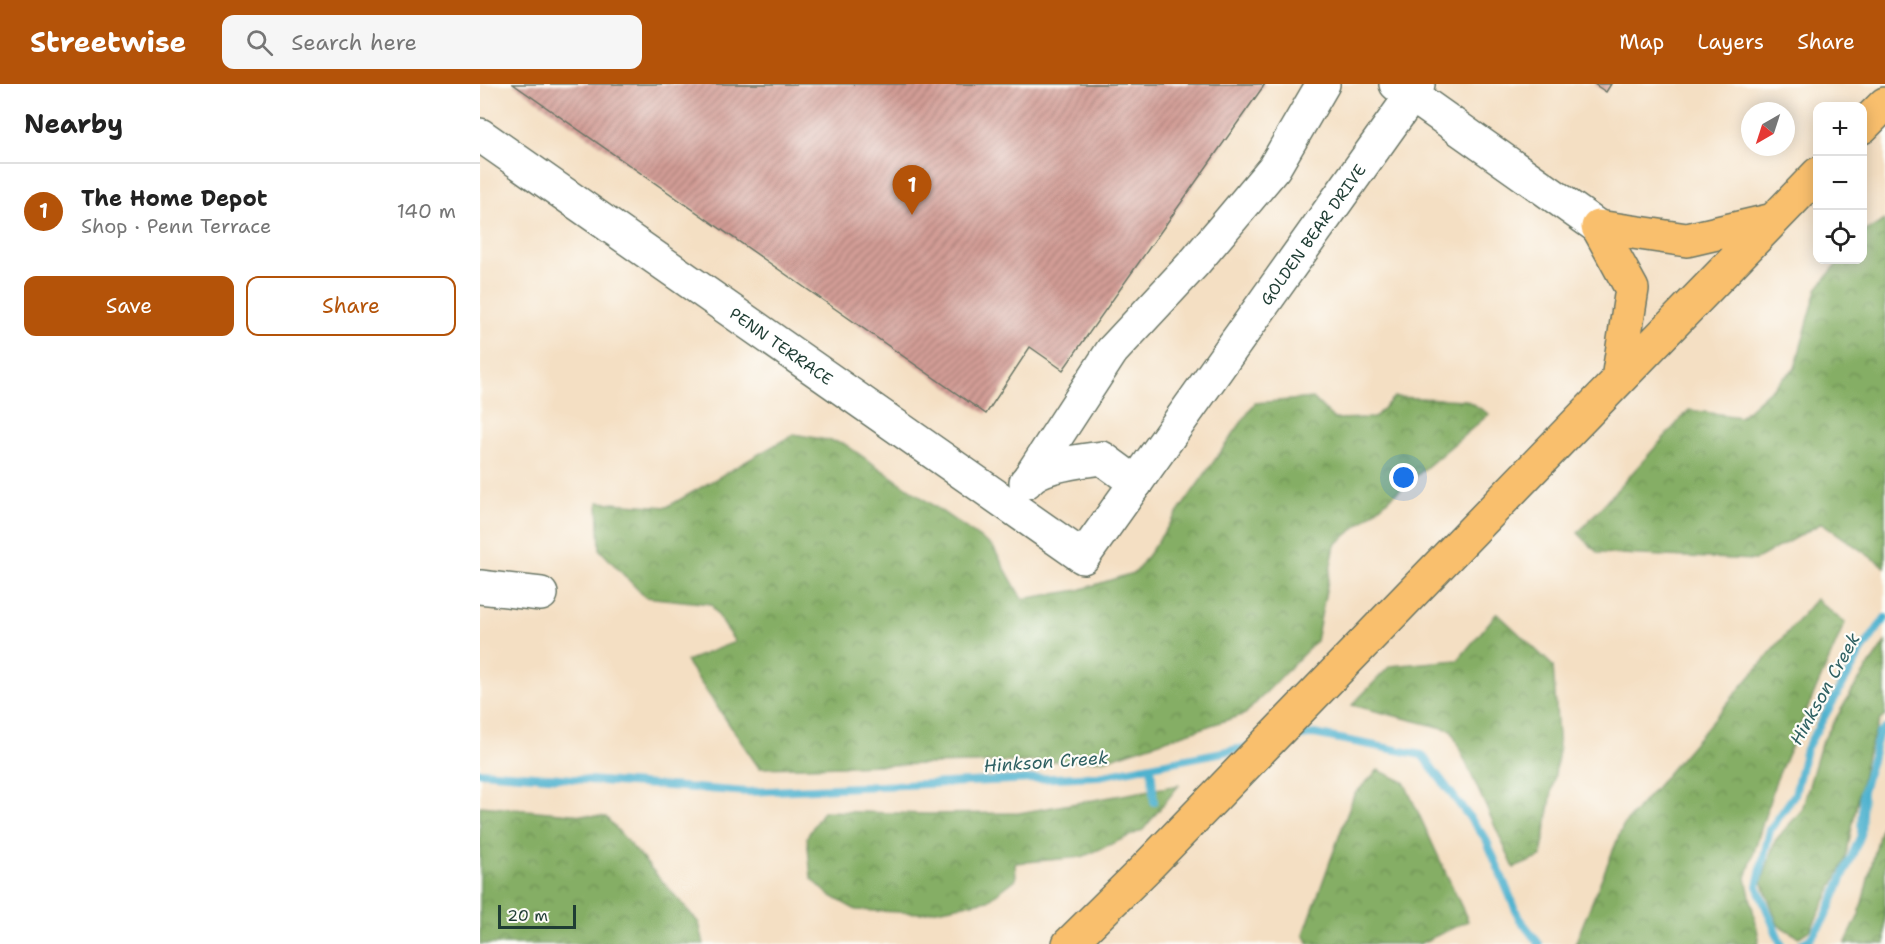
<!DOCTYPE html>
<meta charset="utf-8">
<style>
:root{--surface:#fff;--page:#f6f6f6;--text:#222;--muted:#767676;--line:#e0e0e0;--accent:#b45309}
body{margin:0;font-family:"Shantell Sans",sans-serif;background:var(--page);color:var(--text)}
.controls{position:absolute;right:18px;top:18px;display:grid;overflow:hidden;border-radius:12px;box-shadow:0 3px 15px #0003}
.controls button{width:54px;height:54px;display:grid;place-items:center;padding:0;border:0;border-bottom:2px solid var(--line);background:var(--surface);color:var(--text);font:30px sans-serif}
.compass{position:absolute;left:1261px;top:18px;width:54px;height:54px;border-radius:50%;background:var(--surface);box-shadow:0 3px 15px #0003;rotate:219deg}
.scale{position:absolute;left:18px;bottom:15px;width:78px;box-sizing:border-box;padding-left:6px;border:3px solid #1f3d34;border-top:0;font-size:16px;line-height:21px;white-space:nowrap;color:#1f3d34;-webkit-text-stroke:4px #fdfcf7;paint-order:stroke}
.you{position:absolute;left:924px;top:394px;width:21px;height:21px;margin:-15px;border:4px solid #fff;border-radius:50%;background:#1a73e8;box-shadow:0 0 0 9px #1a73e833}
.badge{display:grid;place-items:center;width:39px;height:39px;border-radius:50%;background:var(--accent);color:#fff;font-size:20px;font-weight:700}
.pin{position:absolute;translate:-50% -50px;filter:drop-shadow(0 2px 3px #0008)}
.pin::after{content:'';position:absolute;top:32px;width:21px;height:18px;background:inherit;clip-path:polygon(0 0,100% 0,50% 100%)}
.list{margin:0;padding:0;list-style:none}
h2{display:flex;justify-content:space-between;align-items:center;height:78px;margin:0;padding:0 24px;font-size:26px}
h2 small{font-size:20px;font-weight:400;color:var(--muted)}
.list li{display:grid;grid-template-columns:39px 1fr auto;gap:18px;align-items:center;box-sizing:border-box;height:96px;padding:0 24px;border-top:2px solid var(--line)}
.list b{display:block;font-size:22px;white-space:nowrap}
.list p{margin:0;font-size:20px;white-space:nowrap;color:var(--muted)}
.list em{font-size:20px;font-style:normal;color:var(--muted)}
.actions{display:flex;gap:12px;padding:18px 24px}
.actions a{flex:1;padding:14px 0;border:2px solid var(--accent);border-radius:12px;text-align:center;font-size:21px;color:var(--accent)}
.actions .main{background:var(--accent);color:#fff}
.icon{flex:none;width:33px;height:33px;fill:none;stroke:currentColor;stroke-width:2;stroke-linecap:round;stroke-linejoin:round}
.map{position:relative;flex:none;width:1405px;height:860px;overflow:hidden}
header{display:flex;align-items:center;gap:36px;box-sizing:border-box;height:84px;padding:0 30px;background:var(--accent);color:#fff}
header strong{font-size:28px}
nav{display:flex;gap:33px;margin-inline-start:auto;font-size:21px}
.search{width:420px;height:54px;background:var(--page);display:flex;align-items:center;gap:15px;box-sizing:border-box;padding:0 21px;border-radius:12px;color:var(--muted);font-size:22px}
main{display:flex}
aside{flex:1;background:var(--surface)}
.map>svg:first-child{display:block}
.forest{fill:url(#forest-crowns);stroke:#52764c;stroke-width:1.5}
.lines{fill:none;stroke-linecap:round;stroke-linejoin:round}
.stream{stroke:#50b2cf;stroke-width:8}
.building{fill:url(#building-hatch)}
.minor-casing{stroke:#6a7666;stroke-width:36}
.highway-casing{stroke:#6a7666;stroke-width:36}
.minor{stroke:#fff;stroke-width:33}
.highway{stroke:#f9bf6d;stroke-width:33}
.labels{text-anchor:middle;stroke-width:4.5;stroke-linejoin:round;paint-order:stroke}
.street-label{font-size:16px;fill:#1f3d34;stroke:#fdfcf7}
.water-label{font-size:18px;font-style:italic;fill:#2e6062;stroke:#fdfcf7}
</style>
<header>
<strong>Streetwise</strong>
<div class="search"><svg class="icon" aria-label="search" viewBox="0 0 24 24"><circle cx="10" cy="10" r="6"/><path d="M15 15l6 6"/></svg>Search here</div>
<nav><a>Map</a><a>Layers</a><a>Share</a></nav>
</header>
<main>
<aside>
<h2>Nearby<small></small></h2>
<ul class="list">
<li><span class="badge">1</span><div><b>The Home Depot</b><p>Shop · Penn Terrace</p></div><em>140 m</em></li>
</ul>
<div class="actions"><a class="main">Save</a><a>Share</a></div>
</aside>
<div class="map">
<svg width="1405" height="860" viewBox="0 0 1405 860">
<defs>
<pattern id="forest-crowns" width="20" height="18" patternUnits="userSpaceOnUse" patternTransform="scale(1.5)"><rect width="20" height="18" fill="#85ae65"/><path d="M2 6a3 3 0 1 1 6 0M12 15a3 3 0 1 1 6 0" fill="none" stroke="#6c8f54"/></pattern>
<pattern id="building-hatch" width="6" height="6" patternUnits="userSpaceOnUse" patternTransform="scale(1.5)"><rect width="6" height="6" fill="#d29c95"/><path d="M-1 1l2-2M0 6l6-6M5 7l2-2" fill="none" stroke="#aa807a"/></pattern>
</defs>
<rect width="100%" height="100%" fill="#fdfcf7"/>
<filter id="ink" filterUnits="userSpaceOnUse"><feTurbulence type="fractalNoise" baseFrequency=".0167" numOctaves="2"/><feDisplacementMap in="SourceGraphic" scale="12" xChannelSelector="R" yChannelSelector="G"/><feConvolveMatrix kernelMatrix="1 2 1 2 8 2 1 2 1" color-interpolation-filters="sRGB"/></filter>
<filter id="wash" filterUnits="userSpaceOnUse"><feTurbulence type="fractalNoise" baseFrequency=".008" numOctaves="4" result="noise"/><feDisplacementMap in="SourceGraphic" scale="24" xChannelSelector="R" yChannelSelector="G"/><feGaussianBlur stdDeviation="1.35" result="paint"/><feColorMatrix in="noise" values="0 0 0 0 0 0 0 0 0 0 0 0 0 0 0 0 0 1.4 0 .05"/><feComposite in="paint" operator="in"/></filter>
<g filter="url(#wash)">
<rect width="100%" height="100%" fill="#f4dfc3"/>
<path class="forest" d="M1405 136V483L1342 439 1275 476 1118 469 1098 449 1209 326 1260 333 1315 284 1337 205 1360 176H1382L1383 149Z
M914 313 986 316 1009 330 855 461 836 557 765 630 625 676 279 684 206 577 255 558 231 520 165 513 120 466 118 418 187 423 314 350 363 359 513 463 542 515 599 506 656 488 775 319 833 314 854 335 894 334Z
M1336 515 1365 539 1295 699 1266 794 1279 854 1278 860H1095L1143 742Z
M1017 529 1073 582 1079 666 1061 773 1034 784 971 646 872 621 910 582 978 576Z
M1405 558V632L1400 636 1387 671 1365 777 1331 845 1319 853 1298 841 1282 797 1295 757 1322 726 1341 660 1372 607Z
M898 686 924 698 988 837 939 860H829L824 850 874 711Z
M699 701 663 746 602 773 535 779 536 795 508 816 441 829 376 826 349 811 331 794 327 753 343 727 447 730 539 729Z
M0 722 126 733 219 839 224 860H0Z
M1405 728V860H1365L1379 831Z"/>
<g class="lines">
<path class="stream" d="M807 655 834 650 942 671 1006 755 1039 834 1059 860
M671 682 674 718
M0 688 268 708 619 692 769 663
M1301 860 1277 802 1290 746 1315 710 1326 665 1381 568 1405 534
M1321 860 1330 855 1345 834 1381 751 1383 707 1399 650 1405 645"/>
</g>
<g id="blocks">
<path class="building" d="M33 0H785L583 286 550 263 506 330Z
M1114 0H1131L1126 8Z"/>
</g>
</g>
<g filter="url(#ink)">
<use href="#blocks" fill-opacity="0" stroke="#6a7666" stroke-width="1.5"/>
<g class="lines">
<defs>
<g id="minor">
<path d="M916 0 1118 143"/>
<path id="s1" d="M0 51 603 473 932 11 938 0"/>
<path d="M550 393 632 267 715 178 794 84 843 0"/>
<path d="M546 398C559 380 600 377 622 374L656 399"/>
<path d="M0 503 61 510"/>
</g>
<path id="highway" d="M1382 43 1405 20
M1118 143 1207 156 1293 136
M1118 143 1152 205 1138 295
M589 860 665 785 1338 90"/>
</defs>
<use href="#minor" class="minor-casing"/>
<use href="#highway" class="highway-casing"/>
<use href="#minor" class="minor"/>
<use href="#highway" class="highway"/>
</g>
</g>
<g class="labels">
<g class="street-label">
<text dy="6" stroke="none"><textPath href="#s1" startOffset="1132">GOLDEN BEAR DRIVE</textPath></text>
<text dy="6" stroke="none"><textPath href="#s1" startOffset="368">PENN TERRACE</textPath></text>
</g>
<g class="water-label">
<text transform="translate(1345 605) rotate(-61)" y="6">Hinkson Creek</text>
<text transform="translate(566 678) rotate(-4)" y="6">Hinkson Creek</text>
</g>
</g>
</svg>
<div class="controls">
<button>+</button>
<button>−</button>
<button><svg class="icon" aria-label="locate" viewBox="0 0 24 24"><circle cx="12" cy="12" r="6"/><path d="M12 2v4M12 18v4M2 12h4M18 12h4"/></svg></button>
</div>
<svg class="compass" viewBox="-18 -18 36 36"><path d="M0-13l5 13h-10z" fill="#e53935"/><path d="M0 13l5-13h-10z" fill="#767676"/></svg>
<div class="scale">20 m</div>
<div class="you"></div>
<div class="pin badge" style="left:432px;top:131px">1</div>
</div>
</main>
